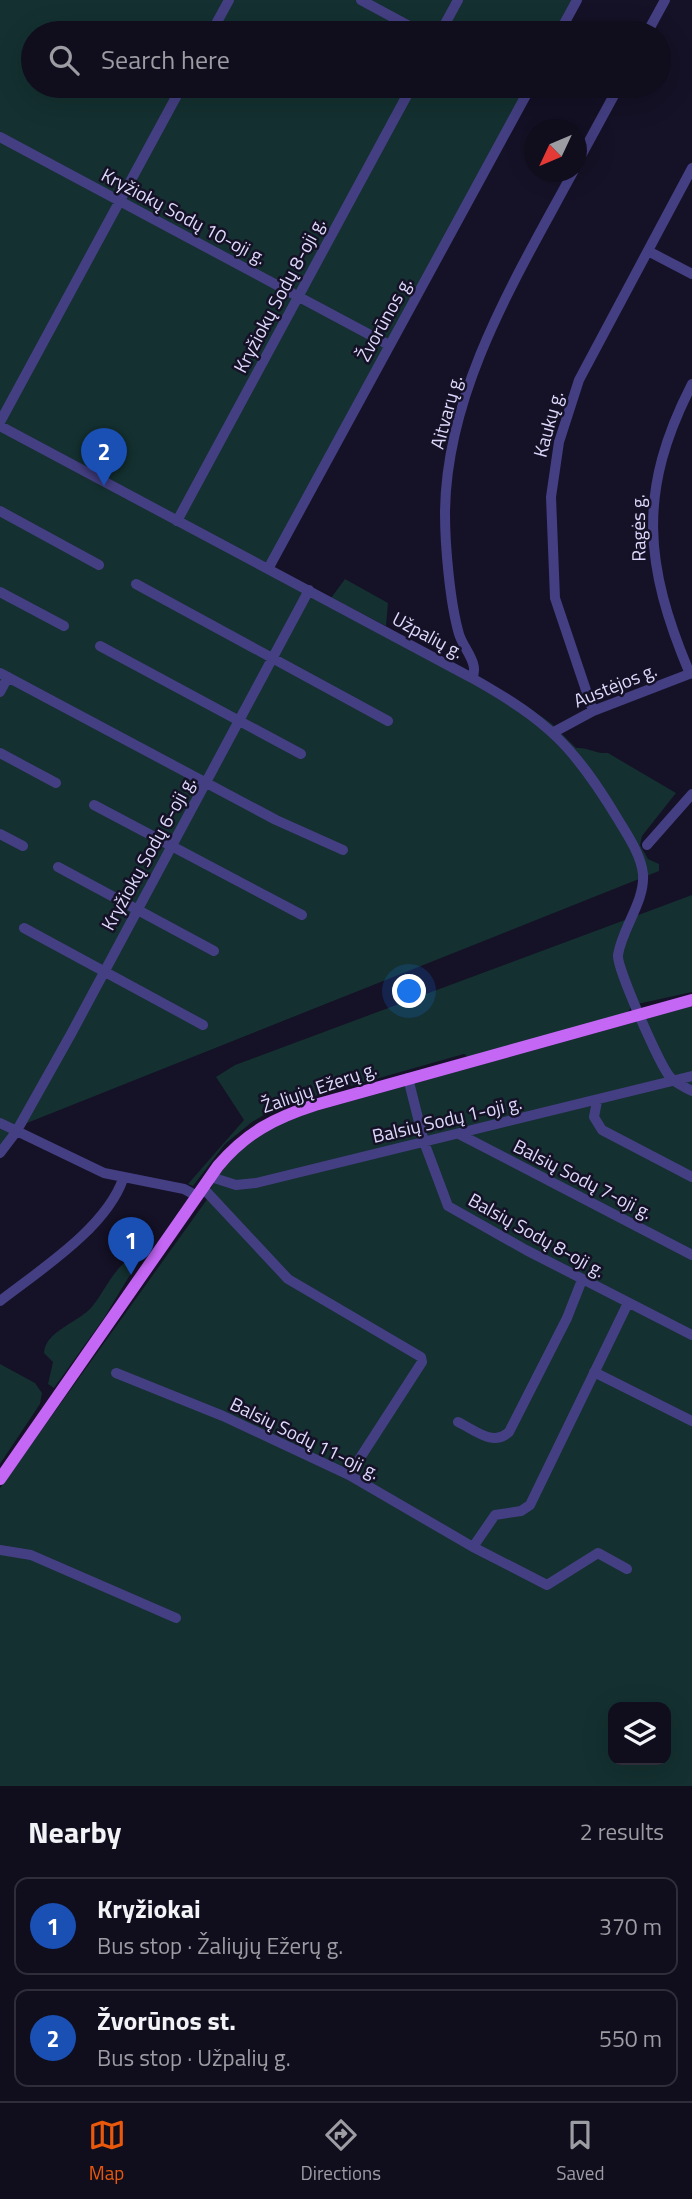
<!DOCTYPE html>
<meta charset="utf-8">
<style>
:root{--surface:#100d1c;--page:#191625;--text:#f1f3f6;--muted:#9c9ca3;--line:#302d3b;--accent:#ea580c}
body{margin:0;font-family:"Titillium Web",sans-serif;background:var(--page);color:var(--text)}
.controls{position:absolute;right:21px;bottom:21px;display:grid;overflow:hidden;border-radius:14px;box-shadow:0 7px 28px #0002}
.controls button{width:63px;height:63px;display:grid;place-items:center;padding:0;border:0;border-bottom:2px solid var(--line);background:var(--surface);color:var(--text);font:35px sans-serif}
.compass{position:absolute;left:524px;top:119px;width:63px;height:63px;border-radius:50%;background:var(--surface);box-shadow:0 7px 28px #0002;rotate:226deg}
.you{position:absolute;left:410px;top:992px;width:24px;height:24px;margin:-18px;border:5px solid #fff;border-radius:50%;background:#1a73e8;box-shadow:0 0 0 10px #1a73e833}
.badge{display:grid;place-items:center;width:46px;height:46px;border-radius:50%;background:var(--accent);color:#fff;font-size:23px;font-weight:700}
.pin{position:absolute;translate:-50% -58px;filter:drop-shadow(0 2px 4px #0008)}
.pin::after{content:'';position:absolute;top:37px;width:24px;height:21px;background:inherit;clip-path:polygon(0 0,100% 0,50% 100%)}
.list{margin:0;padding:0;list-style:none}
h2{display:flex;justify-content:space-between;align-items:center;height:91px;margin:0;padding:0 28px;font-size:30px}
h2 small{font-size:23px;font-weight:400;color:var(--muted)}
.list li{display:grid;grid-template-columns:46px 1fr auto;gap:21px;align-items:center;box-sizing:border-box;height:98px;margin:0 14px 14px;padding:0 14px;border:2px solid var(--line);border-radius:14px}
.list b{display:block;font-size:26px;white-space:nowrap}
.list p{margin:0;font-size:23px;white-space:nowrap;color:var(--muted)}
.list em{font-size:23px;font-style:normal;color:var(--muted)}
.icon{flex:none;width:38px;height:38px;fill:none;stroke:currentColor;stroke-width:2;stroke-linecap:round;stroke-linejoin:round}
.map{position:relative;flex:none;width:692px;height:1786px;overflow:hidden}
.search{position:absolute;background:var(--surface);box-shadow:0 7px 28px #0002;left:21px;right:21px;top:21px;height:77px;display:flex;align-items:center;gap:18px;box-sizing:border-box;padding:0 24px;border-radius:38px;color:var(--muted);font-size:26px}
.sheet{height:315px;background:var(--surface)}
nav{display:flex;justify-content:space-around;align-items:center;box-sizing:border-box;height:98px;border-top:2px solid var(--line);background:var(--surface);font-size:19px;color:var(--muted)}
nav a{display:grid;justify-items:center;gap:4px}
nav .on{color:var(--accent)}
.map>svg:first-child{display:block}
.green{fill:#143030;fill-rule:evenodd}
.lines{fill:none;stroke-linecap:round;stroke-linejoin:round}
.minor{stroke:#443f82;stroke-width:10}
.major{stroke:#c567f5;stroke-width:12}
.labels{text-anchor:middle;stroke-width:5;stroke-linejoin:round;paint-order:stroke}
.street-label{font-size:19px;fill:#ded9fc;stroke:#151126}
</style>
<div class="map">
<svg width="692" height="1786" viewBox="0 0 692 1786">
<rect width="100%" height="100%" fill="#151126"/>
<path class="green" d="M0 0H573L556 33H33V86H528L269 573 464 678 518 711 524 704 552 724 576 748C588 747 596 754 608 753L676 793 642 836 640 845 648 859 659 864V871L27 1123 0 1159Z
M345 579 388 603 386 626 331 598Z
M692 895V992L633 1005 627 1013 468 1057 464 1054 280 1106 252 1122 225 1144 193 1186 188 1184 244 1120 216 1077 235 1065Z
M692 1006V1786H0V1488L208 1198C217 1163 247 1145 273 1123ZM613 1707H666V1760H613Z
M137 1256 139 1260 104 1318 54 1388 48 1384 53 1362 44 1353C45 1332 76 1323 90 1309 105 1293 114 1263 137 1256Z
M0 1364 35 1383 42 1393 40 1404 0 1464Z"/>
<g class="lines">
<path class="minor" d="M361 0 422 33
M211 33 229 0
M440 33 458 0
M559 33 577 0
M647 33 665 0
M0 137 389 345
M576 165 619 86
M648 251 692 274
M0 422 182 86
M0 426 472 678C548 721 574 746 619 821 628 836 641 855 643 874 645 902 622 928 618 955 616 967 660 1065 670 1077 675 1083 685 1087 692 1091
M0 511 99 565
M177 521 412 86
M268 569 531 86
M136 584 388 721
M0 592 64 626
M100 646 301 754
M0 673 276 820 343 850
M690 674C644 565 637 491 692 384
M472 678C480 664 463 648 459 634 450 603 445 546 445 513 446 390 517 276 573 172
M0 692 8 677
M593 711 555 598 551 497 559 442 579 380 692 168
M554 732 593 711 692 673
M0 753 56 783
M94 805 302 915
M0 834 23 846
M647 845 692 794
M58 867 214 951
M24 928 203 1025
M408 1078 424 1142 448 1206 526 1250 692 1335
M597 1101 594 1117 602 1130 692 1177
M0 1123 104 1173 184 1189 197 1196
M459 1134 692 1255
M0 1153 16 1132 71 1034 309 590
M211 1177 236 1185 256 1183 692 1076
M203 1188 288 1279 421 1357 422 1362 349 1475
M0 1301C40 1270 106 1228 123 1179
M594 1372 692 1421
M116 1373 223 1416 349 1475 473 1547 495 1515 521 1511 530 1505 628 1303
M458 1422C475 1430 493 1447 509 1432L567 1318 582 1280
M473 1547 547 1585 598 1553 627 1569
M0 1550 31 1555 176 1618"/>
<path class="major" d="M0 1479 218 1166C246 1133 274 1118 315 1105L692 1000"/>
</g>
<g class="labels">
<g class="street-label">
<text transform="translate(184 216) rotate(28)" y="7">Kryžiokų Sodų 10-oji g.</text>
<text transform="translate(279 295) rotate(-62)" y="7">Kryžiokų Sodų 8-oji g.</text>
<text transform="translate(384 319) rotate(-61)" y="7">Žvorūnos g.</text>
<text transform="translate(446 412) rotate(-75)" y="7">Aitvarų g.</text>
<text transform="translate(548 424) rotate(-75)" y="7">Kaukų g.</text>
<text transform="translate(638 528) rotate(-91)" y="7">Ragės g.</text>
<text transform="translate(428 635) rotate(28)" y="7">Užpalių g.</text>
<text transform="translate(615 685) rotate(-22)" y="7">Austėjos g.</text>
<text transform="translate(148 853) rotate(-61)" y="7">Kryžiokų Sodų 6-oji g.</text>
<text transform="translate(319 1087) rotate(-19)" y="7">Žaliųjų Ežerų g.</text>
<text transform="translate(447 1119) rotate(-13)" y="7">Balsių Sodų 1-oji g.</text>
<text transform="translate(583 1179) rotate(27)" y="7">Balsių Sodų 7-oji g.</text>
<text transform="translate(537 1235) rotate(29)" y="7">Balsių Sodų 8-oji g.</text>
<text transform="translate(305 1438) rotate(26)" y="7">Balsių Sodų 11-oji g.</text>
</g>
</g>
</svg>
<div class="controls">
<button><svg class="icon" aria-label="layers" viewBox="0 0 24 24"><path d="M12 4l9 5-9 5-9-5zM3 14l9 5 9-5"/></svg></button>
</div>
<svg class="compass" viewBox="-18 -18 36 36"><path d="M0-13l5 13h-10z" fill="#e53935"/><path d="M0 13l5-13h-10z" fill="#9c9ca3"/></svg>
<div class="you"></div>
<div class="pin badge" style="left:131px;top:1275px;background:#1a4fb4">1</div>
<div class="pin badge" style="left:104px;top:486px;background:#1a4fb4">2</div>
<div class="search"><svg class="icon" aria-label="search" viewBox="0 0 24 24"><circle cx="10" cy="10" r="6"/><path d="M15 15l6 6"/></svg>Search here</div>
</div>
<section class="sheet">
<h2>Nearby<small>2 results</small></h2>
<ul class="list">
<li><span class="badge" style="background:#1a4fb4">1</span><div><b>Kryžiokai</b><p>Bus stop · Žaliųjų Ežerų g.</p></div><em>370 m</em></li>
<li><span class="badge" style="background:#1a4fb4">2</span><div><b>Žvorūnos st.</b><p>Bus stop · Užpalių g.</p></div><em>550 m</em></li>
</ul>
</section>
<nav>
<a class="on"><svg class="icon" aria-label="map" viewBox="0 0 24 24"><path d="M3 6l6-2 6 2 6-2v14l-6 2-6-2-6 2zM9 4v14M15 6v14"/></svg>Map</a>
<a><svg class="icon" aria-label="directions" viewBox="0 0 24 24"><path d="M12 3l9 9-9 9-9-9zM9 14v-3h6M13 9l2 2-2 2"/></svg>Directions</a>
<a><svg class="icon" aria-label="saved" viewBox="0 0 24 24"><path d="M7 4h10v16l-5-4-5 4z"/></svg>Saved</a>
</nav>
